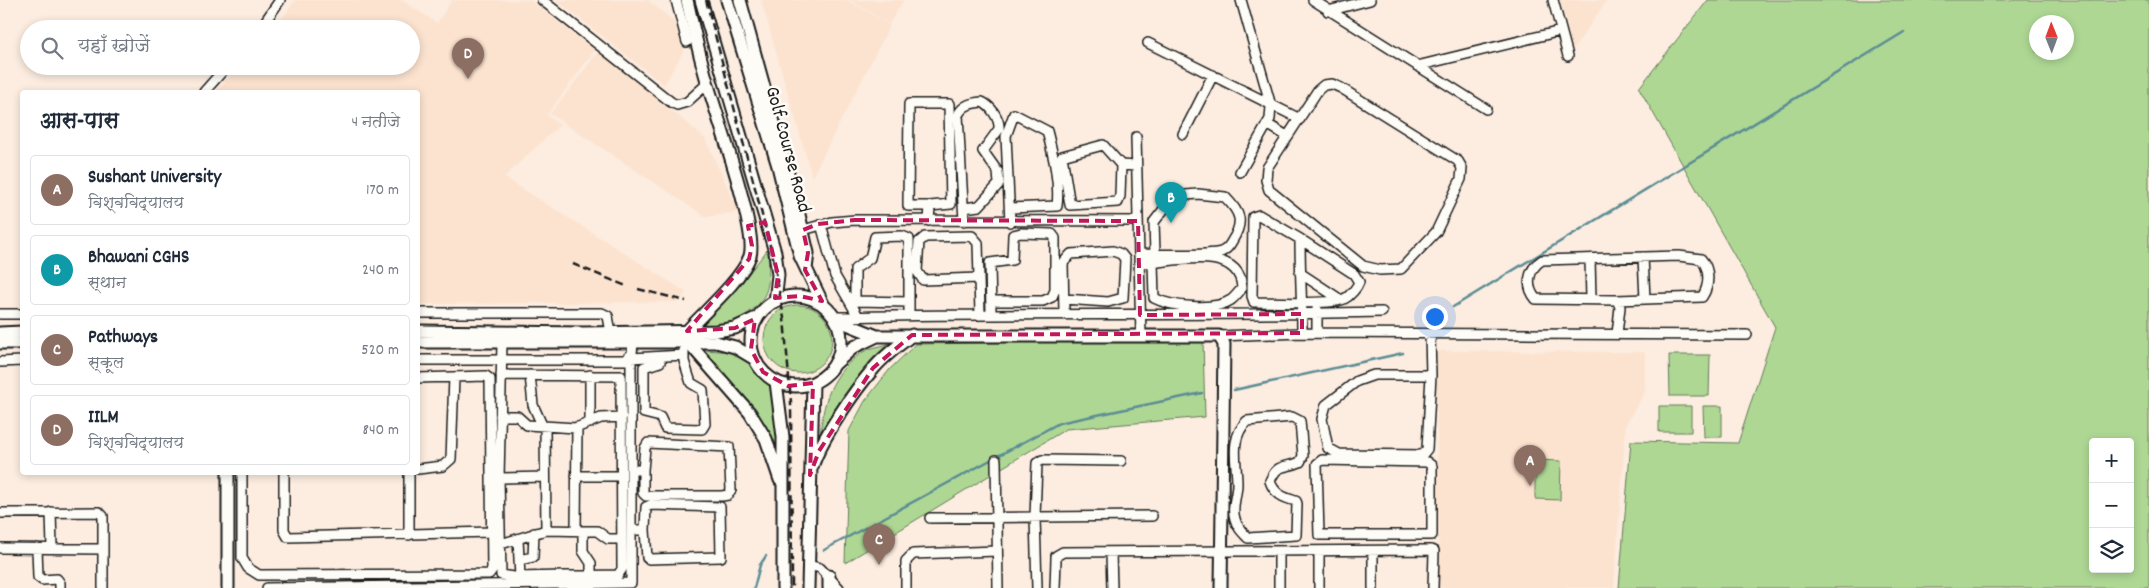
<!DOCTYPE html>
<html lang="hi">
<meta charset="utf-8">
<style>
:root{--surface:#fff;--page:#f6f6f7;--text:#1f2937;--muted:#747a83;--line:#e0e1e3;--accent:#1c1c1c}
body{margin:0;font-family:Dekko,"Playpen Sans Deva",sans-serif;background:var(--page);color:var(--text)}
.controls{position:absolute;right:15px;bottom:15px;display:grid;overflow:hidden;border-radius:5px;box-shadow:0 2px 8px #0003}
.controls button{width:45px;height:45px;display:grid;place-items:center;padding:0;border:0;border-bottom:1px solid var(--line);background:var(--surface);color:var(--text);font:25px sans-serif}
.compass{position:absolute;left:2029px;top:15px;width:45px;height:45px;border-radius:50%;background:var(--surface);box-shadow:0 2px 8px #0003;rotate:359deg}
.you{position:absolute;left:1434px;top:316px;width:18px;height:18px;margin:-12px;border:4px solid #fff;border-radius:50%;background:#1a73e8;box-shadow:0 0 0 8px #1a73e833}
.badge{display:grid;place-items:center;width:32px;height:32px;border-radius:50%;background:var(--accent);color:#fff;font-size:16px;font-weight:700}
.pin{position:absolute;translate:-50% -41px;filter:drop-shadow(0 1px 2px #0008)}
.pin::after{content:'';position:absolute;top:26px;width:18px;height:15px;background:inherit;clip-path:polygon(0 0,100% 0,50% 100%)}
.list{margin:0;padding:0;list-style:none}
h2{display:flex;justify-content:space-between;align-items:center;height:65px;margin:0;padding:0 20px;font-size:21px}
h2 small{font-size:16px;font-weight:400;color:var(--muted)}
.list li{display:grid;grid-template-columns:32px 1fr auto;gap:15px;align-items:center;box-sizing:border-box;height:70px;margin:0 10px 10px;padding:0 10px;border:1px solid var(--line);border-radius:5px}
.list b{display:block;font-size:19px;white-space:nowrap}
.list p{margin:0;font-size:16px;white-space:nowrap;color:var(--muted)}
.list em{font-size:16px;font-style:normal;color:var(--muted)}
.icon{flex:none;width:28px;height:28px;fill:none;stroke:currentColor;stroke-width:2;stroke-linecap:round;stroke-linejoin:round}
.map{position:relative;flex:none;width:2149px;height:588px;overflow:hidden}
.search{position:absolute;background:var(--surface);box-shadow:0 2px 8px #0003;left:20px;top:20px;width:400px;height:55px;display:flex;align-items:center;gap:12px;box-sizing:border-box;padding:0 18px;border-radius:28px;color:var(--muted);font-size:19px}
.panel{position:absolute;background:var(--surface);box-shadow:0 2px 8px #0003;left:20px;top:90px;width:400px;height:385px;border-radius:5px}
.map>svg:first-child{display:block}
.built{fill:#fce3d0}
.green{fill:#aed794;stroke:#657a58;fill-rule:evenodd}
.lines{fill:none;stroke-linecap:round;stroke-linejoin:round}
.stream{stroke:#5c8c94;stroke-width:2.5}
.street-casing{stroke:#1c1c1c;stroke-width:12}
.secondary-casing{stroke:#1c1c1c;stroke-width:15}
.street{stroke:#fdfcf7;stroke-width:9}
.secondary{stroke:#fdfcf7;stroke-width:11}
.rail{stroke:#1c1c1c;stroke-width:2.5;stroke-dasharray:8 4;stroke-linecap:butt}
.marked{fill:none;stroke:#c2185b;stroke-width:4;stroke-dasharray:10 6;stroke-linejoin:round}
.labels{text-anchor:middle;stroke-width:5;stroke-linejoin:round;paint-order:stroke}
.street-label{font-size:20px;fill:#1c1c1c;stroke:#fdfcf7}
</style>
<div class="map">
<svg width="2149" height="588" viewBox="0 0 2149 588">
<rect width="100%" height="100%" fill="#fcede0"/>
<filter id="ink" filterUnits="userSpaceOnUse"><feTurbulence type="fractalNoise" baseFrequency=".02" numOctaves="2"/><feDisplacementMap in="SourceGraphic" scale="10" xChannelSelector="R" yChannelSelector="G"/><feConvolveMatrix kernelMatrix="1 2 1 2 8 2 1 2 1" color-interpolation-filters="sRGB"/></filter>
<g filter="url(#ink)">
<path class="built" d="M295 0H402L437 23 452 0H530L595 50 547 115 560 125 504 177 686 292 680 302 418 304V92H215L240 66H411V29H275Z
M556 0H648L677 24 686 47 664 85Z
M761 0H848L890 25 812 177Z
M850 0H904L889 24Z
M1560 0H1607L1573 50Z
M599 51 705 138 739 212 706 217 550 114Z
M1436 351 1645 352V392L1626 424 1614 588H1439Z"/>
<path class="green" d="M1708 0H2149V588H1619L1631 441 1738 443 1775 327 1639 88ZM2036 22H2066V52H2036ZM2093 442H2130V569H2093Z
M768 249C769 281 773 299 742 317 728 324 716 326 700 326L739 286Z
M764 339a34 34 0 1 1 68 0a34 34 0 1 1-68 0Z
M1203 340 1205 417 1066 429 845 563 849 431 865 401 890 369 916 344Z
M892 343 877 356 820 439C822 404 831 372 863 352 871 347 883 346 892 343Z
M703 350 738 352 750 362 773 391 780 452 744 398Z
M1669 355H1710L1709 396H1670Z
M1659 406H1691V432H1659Z
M1703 406H1722V437H1704Z
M1535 460 1561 461 1560 500 1535 499Z"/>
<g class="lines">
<path class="stream" d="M1453 307 1904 32
M1234 390 1403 353
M824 550 1059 423 1202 393
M754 588 760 565 766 556"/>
<defs>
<path id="street" d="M542 0 671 102 677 105 687 102 708 83
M676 0 687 42
M1313 0 1486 109
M1553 0 1568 56
M1328 11 1370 0
M260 29 280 0
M1148 43 1300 119
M1417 66 1561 31
M1332 84 1341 88 1458 161 1462 168 1461 179 1436 232 1401 269 1380 270 1363 266 1269 190 1266 180 1267 168 1318 90 1324 85Z
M204 92 227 66
M1267 124 1287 136
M1183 134 1213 75
M1136 137 1141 336
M1121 165 1120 196 1118 202 1070 205 1062 156 1103 145 1121 165 1136 166
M1240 172 1270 119 1271 106 1241 0
M964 208 979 206 999 184 998 172 983 151 999 129C1000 119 991 106 982 102 971 103 963 105 958 115L964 221
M1010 208 1057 206C1060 181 1053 155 1047 131L1014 114 1006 136 1010 222
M929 221 930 206H908L909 104H949L951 204 930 206
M821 224 835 276 858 316
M803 230 832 222 855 220 1138 221
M1300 239 1354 274 1359 282C1357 288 1350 296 1344 299 1330 305 1272 302 1254 302L1252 296 1253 217 1259 215 1300 239C1300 270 1302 302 1302 333
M1139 254C1157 254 1207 256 1221 252 1226 250 1230 245 1232 241 1244 222 1241 213 1225 197L1198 194 1174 196 1154 222 1155 253
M1643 257 1645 299
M1590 259 1591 299
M1139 263H1147C1177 261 1240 245 1242 288 1239 292 1235 297 1231 300 1215 311 1171 307 1154 298L1153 262
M1300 273 1341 300
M979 278 923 280 917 271 919 242 925 237 972 236 978 243 980 313
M1064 299 1108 302 1123 298 1125 259 1121 254 1113 251 1071 254 1063 263 1064 313
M991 301H1043L1052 297 1055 290V238L1052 234 1021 233 1013 235 1012 260 990 263 991 313
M1317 309V333
M418 313H602L608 316 611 333
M0 314H22
M909 315V239L902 236 875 237 870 258 855 269V301L909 302
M834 317C1017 312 1200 317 1382 312
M1617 334 1620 307 1617 300 1536 299C1525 286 1528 269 1542 260L1679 256 1701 259C1710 269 1710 285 1702 297L1617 300
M1430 335 1431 375 1427 449 1422 455 1339 454 1328 448 1322 419 1326 405 1357 381 1374 375H1431
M1219 336 1302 333 1747 335
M418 360H625L632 354 633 342
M0 362 22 361
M660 362 644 367V413L660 417 665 428 702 429 705 424 703 390 691 383 684 361V350
M501 375 621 376 622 569 618 575 514 577 501 575 499 478 502 343
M530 375 533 405 542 425
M590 375V423
M500 416H517L527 425 576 428 601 418 622 417
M1292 417 1300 421 1303 456 1300 462C1285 469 1278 462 1270 481 1274 494 1284 498 1296 501L1297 504 1296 535 1248 538C1242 532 1237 527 1235 519 1231 507 1237 496 1237 484 1237 461 1229 439 1247 421Z
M545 426 546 530
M996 460 998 588
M1322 460 1427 462 1432 466V535H1319L1317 464Z
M418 469 443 466 451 459 454 377
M632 470H643L645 448 648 443 729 447 731 490 728 495 722 496H646L643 493V470
M242 472V558L248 568 259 575 489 574 492 570 490 379 486 376 418 378
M284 472V530L288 537 492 532
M409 472V535
M576 476H621
M499 478 545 477
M51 512 52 548
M0 513 99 512 103 516V588
M930 518 1152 516
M576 530 577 427
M632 530H645L646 507 651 505 720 507 721 557 649 559 647 558 645 530
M583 531V551L591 563V576
M518 540 520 577
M501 544 546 530 597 531 608 539H621
M0 548 103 549
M37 548 38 577 42 580 57 579 60 583V588
M1319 551V588
M1373 551V588
M1279 552V588
M1111 553 1112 588
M519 560 533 557 534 533
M808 565 820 568 839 588
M267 588 631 583V358L684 355
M906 588V561L913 554 997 551
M1037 588 1035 517 1037 463 1042 460 1121 461
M1055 588 1056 559V556L1063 552 1431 550 1434 551 1433 588"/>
<path id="secondary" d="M687 0C693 28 700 57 708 85 717 117 758 231 750 256 742 279 704 312 687 331
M701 0 775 252 778 275 775 302
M727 0 778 166 800 256 824 306
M740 0 796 202 808 253 806 269
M751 341a45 45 0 1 1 90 0a45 45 0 1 1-90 0Z
M837 320 877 336
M418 331 583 333 716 331 735 328 758 317
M0 333 22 332
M418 342H716L735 347 755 359
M688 342 750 413 766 439 780 480
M0 343H22
M835 364 854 347 877 336H1219L1224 344 1221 588
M776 382 783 437V588
M812 467C821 439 854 391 874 368 885 355 899 345 912 335
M228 472V588
M829 576V588
M808 588 813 383"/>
</defs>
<use href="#street" class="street-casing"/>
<use href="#secondary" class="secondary-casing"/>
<use href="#street" class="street"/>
<use href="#secondary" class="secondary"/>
<path class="rail" d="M706 0 773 257 784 318 791 402 792 588
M573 264 626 286
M638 289 686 301"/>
</g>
</g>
<path class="marked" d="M855 220 1138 221 1140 315 1302 314V333L912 335 873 368 819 451 810 475 813 383 788 386 763 372 751 349 755 319 735 328 687 331 749 259 752 246 748 226 765 222 778 275 775 298 800 296 822 301 805 270 808 253 803 230 818 224Z"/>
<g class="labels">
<g class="street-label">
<text transform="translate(790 149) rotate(75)" y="7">Golf Course Road</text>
</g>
</g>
</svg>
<div class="controls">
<button>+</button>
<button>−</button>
<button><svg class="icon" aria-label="layers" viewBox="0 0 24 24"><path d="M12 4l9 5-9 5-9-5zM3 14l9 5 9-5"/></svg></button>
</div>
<svg class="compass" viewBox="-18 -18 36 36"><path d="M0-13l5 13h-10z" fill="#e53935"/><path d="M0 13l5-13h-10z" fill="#747a83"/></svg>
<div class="you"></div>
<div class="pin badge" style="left:1530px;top:486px;background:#8d6e63">A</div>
<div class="pin badge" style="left:1171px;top:223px;background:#0f9aa8">B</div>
<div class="pin badge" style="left:879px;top:565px;background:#8d6e63">C</div>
<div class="pin badge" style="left:468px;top:79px;background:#8d6e63">D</div>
<div class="search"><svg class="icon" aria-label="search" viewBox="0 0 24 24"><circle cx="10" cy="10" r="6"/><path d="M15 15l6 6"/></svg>यहाँ खोजें</div>
<section class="panel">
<h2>आस-पास<small>4 नतीजे</small></h2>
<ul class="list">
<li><span class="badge" style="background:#8d6e63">A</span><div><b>Sushant University</b><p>विश्वविद्यालय</p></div><em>170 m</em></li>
<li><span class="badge" style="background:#0f9aa8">B</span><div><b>Bhawani CGHS</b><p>स्थान</p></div><em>240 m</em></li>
<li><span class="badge" style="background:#8d6e63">C</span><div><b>Pathways</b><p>स्कूल</p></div><em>520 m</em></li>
<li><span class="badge" style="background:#8d6e63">D</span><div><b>IILM</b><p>विश्वविद्यालय</p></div><em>840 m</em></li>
</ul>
</section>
</div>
